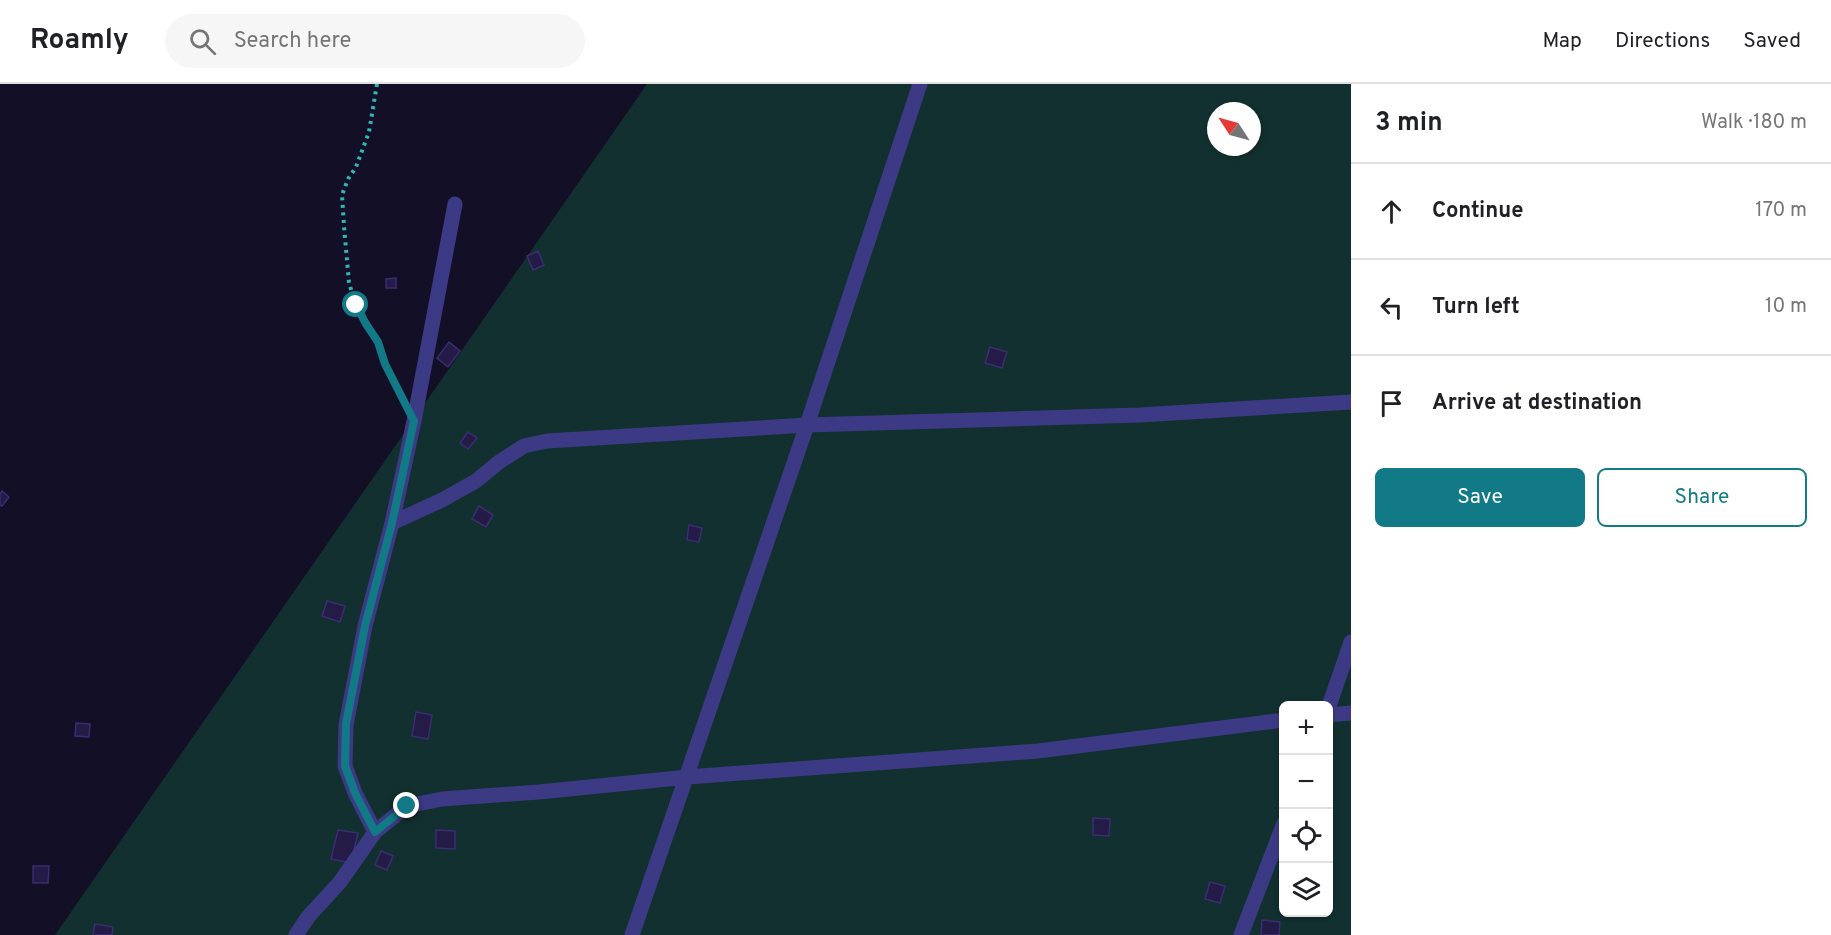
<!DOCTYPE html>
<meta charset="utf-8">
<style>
:root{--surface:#fff;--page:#f6f6f6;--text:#202124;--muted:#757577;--line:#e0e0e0;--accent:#127987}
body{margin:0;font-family:Overpass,sans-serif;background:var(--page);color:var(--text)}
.controls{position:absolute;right:18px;bottom:18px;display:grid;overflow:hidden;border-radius:9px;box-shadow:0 2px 4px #0004}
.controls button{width:54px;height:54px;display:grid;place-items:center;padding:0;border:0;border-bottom:2px solid var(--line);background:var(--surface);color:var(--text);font:30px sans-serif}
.compass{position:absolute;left:1207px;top:18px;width:54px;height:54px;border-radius:50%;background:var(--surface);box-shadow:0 2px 4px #0004;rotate:306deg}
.stop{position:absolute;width:18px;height:18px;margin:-14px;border:4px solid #127987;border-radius:50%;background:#fff}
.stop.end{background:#127987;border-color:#fff;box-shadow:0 2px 6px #0008}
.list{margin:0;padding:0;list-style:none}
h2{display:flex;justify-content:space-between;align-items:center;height:78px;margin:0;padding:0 24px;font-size:26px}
h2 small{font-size:20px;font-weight:400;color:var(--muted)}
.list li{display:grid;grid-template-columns:39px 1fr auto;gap:18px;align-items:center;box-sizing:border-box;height:96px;padding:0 24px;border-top:2px solid var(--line)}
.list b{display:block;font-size:22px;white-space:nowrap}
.list em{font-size:20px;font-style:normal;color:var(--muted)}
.actions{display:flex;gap:12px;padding:18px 24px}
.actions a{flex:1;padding:14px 0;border:2px solid var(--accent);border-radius:9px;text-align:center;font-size:21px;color:var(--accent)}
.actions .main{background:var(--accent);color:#fff}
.icon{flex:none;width:33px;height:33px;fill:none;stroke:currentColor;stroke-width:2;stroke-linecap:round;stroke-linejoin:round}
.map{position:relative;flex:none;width:1351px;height:851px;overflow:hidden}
header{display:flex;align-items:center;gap:36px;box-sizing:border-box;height:84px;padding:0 30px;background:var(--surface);border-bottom:2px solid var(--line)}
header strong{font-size:28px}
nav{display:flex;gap:33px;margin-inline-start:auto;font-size:21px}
.search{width:420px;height:54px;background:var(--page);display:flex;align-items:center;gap:15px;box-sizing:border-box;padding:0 21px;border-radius:33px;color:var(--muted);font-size:22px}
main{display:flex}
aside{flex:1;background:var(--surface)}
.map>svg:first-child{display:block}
.green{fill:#12302f;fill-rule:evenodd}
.building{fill:#241b47;stroke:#3b2d73;stroke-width:1.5}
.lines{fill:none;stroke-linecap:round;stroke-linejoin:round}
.path{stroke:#2fb8b0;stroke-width:4;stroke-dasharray:3 4.5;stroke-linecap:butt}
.minor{stroke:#3d3a85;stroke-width:15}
.route{stroke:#127987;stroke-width:8}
</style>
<header>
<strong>Roamly</strong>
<div class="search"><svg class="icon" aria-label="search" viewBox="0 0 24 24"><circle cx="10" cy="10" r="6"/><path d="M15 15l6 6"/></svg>Search here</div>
<nav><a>Map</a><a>Directions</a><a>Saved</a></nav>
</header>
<main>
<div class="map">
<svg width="1351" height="851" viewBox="0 0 1351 851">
<rect width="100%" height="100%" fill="#130f26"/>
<path class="green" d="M647 0H1351V851H55ZM1216 27H1252V63H1216ZM1284 622H1328V828H1284Z"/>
<path class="building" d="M538 167 544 181 533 186 527 172Z
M396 194V204H386V195Z
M449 258 460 267 448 283 437 274Z
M990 263 1007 268 1002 284 985 279Z
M468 348 477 354 468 365 460 359Z
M2 407 9 413 2 422 0 421V410Z
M479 422 493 431 486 443 472 435Z
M689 441 702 444 699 458 687 456Z
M327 517 345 522 340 538 322 532Z
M416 628 432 631 428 655 412 652Z
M76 639 90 640 89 653 75 652Z
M1093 734 1110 735 1109 752 1093 751Z
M338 746 358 749 351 779 331 775Z
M436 746 455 747V765L436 764Z
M381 767 393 772 387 786 375 781Z
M33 782H49L48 799H33Z
M1210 798 1225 802 1220 819 1205 815Z
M1262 836 1280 838 1279 851H1261Z
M95 840 113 843 112 851H93Z"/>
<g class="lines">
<path class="path" d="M377 0 369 48 356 83 348 95 342 111 344 142 349 199 356 221 366 240 378 258 385 280 401 312"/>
<path class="minor" d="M392 439 442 416 476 397 499 378 524 362 547 357 807 341 1140 331 1351 318
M1328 625 1351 558
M1328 631 1351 629
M375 748 355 709 345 682 346 641 365 542 392 439 414 337 455 120
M296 851 308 833 340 798 375 748 407 722 442 715 539 708 688 693 1038 667 1284 636
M632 851 807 341 920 0
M1241 851 1284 739"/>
</g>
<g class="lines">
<path class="route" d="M356 221 366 240 378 258 385 280 414 337 392 439 365 542 346 640 345 682 355 709 375 748 407 722"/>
</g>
</svg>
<div class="controls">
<button>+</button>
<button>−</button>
<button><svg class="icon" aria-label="locate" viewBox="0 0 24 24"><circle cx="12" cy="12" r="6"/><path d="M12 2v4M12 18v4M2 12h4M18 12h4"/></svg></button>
<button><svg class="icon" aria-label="layers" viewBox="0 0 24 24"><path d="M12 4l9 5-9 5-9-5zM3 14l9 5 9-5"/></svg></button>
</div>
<svg class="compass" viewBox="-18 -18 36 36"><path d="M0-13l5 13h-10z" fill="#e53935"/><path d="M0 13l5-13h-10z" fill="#757577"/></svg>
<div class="stop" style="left:356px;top:221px"></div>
<div class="stop end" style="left:407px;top:722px"></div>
</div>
<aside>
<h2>3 min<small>Walk · 180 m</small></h2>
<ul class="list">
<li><svg class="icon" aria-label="ahead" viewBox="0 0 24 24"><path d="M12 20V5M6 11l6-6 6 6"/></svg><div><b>Continue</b></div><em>170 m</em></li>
<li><svg class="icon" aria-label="left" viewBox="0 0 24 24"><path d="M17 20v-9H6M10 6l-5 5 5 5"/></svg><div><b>Turn left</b></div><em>10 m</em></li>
<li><svg class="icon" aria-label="arrive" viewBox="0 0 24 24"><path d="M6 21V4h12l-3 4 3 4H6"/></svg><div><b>Arrive at destination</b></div></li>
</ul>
<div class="actions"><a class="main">Save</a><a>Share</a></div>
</aside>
</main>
